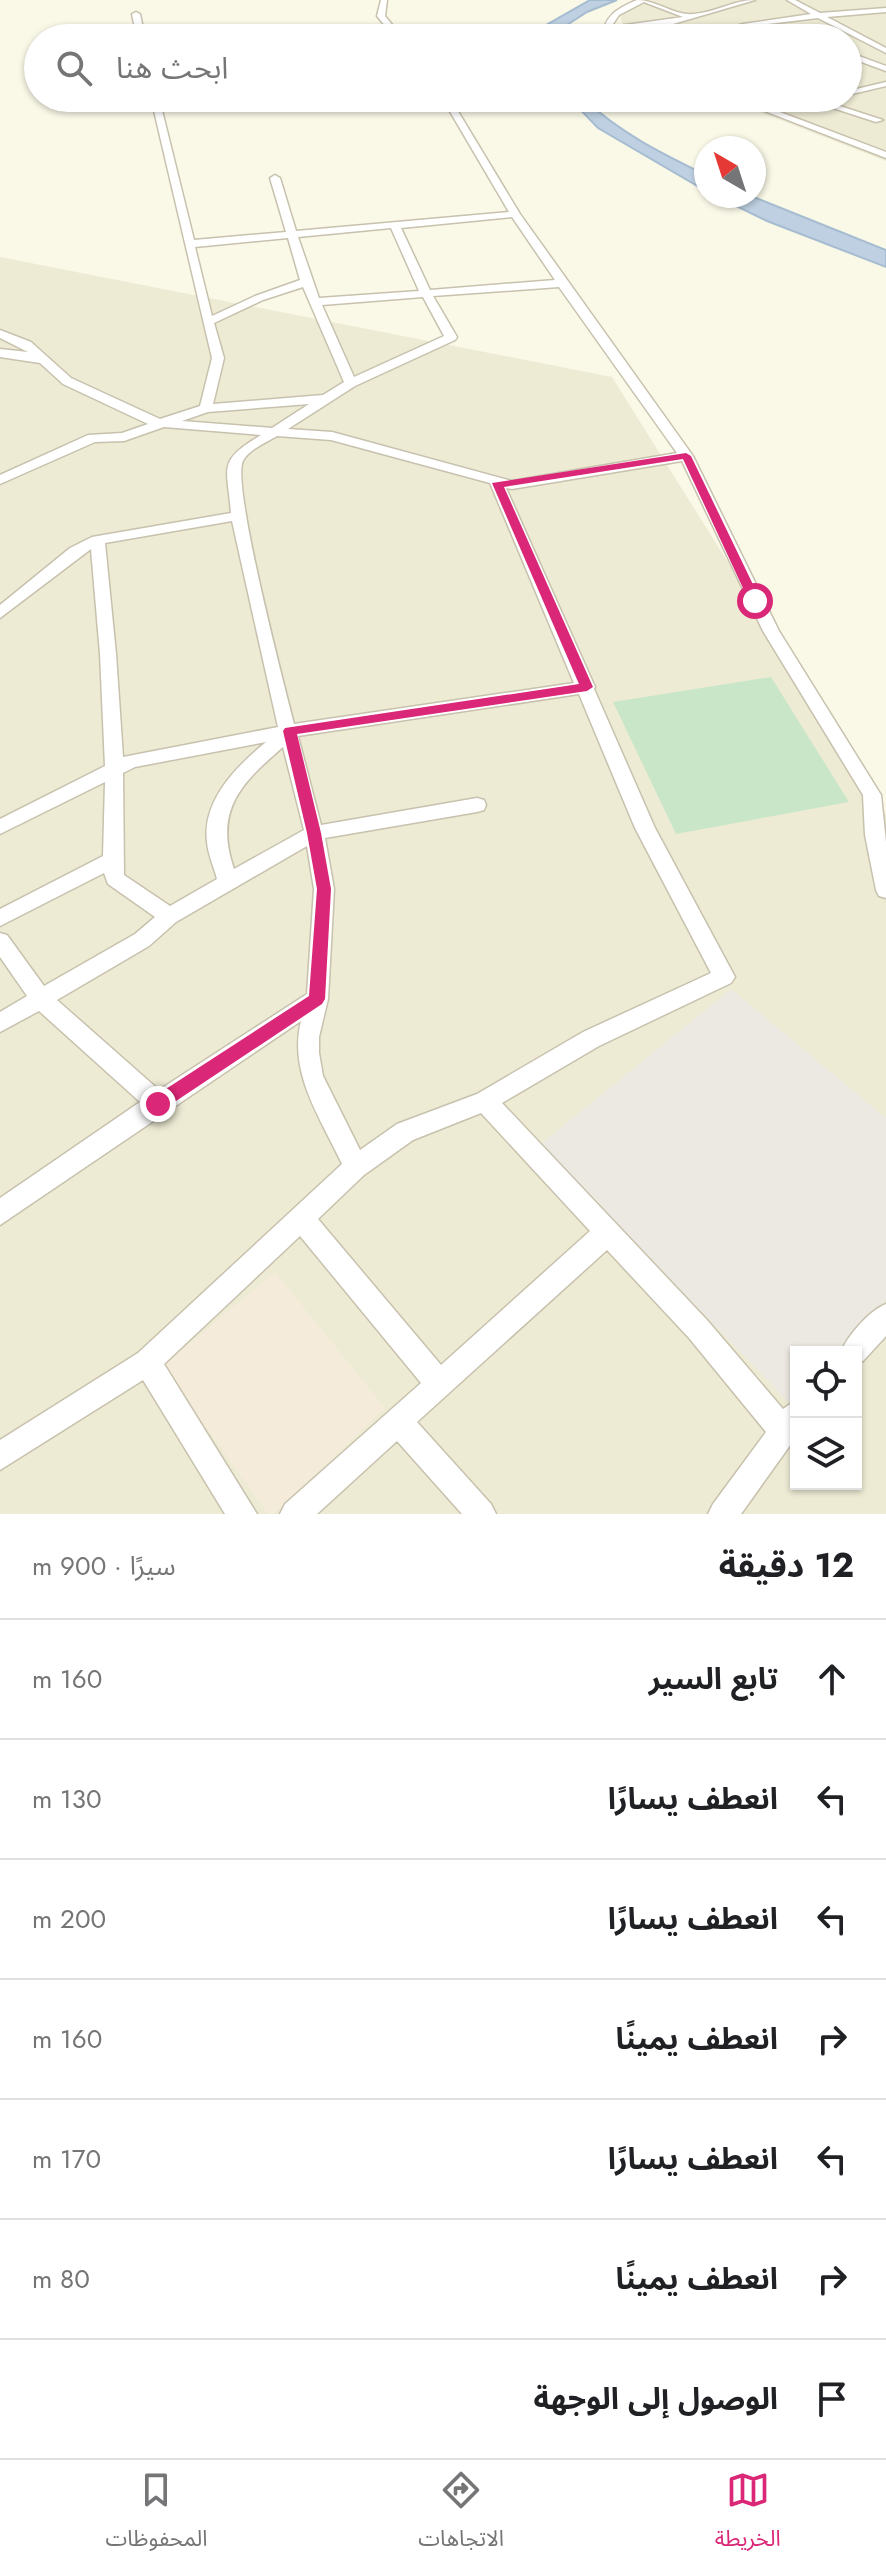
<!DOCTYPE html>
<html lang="ar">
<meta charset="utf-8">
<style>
:root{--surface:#fff;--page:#f2f2f2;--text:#202124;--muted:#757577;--line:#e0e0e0;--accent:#db2777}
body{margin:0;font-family:Jost,"Noto Sans Arabic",sans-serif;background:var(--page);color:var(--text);direction:rtl}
.controls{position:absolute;right:24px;bottom:24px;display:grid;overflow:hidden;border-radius:0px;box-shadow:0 2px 6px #0004}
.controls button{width:72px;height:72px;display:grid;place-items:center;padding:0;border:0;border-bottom:2px solid var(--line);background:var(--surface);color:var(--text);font:40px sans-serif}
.compass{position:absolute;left:694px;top:136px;width:72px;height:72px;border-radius:50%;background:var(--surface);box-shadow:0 2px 6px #0004;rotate:321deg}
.stop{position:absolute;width:24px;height:24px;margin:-18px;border:6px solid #db2777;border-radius:50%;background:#fff}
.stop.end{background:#db2777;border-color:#fff;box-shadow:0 2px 8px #0008}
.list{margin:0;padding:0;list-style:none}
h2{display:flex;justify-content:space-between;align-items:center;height:104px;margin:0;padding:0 32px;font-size:34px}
h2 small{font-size:26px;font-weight:400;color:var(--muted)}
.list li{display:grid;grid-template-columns:52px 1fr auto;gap:24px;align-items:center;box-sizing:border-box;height:120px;padding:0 32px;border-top:2px solid var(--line)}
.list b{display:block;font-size:30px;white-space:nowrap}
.list em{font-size:26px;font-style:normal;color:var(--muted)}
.icon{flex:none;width:44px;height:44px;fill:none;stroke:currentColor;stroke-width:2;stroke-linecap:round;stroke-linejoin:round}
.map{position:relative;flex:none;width:886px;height:1514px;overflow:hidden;direction:ltr}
.search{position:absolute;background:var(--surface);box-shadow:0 2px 6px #0004;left:24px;right:24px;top:24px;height:88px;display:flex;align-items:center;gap:20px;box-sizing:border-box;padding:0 28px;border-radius:44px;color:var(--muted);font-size:30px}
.sheet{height:944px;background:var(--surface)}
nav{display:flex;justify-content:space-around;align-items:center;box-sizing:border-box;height:112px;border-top:2px solid var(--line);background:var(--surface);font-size:22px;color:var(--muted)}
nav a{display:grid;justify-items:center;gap:4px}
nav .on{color:var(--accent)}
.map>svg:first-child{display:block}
.residential{fill:#edebd4;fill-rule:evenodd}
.commercial{fill:#f5ebda}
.industrial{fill:#ebe9e1}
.green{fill:#cae6c8}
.water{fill:#bed0e1;stroke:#a6bcd1;stroke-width:2}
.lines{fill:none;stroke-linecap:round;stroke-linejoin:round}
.minor-casing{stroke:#c7c1ad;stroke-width:3}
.minor{fill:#fff;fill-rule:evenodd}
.route{fill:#db2777}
</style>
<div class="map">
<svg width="886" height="1514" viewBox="0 0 886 1514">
<rect width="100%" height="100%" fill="#faf9e8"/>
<path class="residential" d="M634 0H886V161L723 98H848V38H628L619 14Z
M0 257 612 377 886 815V1514H0ZM796 1352H856V1484H796Z"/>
<path class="commercial" d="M275 1272 385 1408 273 1514H268L163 1366Z"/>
<path class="industrial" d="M731 989 886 1118V1300L838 1352H796V1398L790 1404 541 1144Z"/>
<path class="green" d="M771 677 849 802 676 834 613 702Z"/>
<path class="water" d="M590 0H617L587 12 547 38H533L534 32Z
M569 98H583C620 133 661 153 706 175V191L598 128Z
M716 196H751L886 250V267L767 221Z"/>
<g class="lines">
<defs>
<path id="minor" d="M381 0H387L385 16 403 38H395L377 16Z
M637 0C656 0 675 16 693 14 714 13 733 0 755 0L673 24 611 32V38H603C603 16 618 8 637 0ZM644 2 683 17 611 27 619 15Z
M787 0H795L820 13 886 8V12L827 17 886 48V53L818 18 768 24 807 38H796L759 26 692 38 743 24 811 14Z
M136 12 140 14 145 38H137L132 14Z
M561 32 595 36 599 38 558 36Z
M848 52 886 66V71L848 57Z
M886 82V86L848 95V91Z
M151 98H159L194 240 286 232 270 178 275 175 280 178 296 231 509 212 442 98H450L520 214 693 456 779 631 881 795 886 842V898L879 896 876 890 865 835 863 795 763 631 682 461 512 489 506 488 595 687 594 689 655 828 735 977 731 983 599 1046 502 1103 707 1320 783 1409 796 1400V1437L741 1514H708L713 1504 766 1432 689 1338 607 1250 417 1422 491 1504 496 1514H462L397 1441 317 1514H280L285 1504 421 1383 300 1236 164 1364 257 1514H225L143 1380 0 1470V1440L138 1353 342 1164C321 1119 288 1073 301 1021L0 1225V1198L140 1102 39 1011 0 1032V1012L27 996 0 957V933L7 935 44 986 135 934 155 917 108 884 104 873 0 926V909L103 856 105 782 0 834V819L105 766 100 654 91 549 0 618V605L70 548 92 537 231 513C227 465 217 462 261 435L164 427 124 441 95 442 0 484V475L88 435 122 433 148 424 63 384 40 363 0 357V349L28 352 0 338V330L31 342 71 378 160 419 200 406 212 358ZM512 217 555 280 430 290 401 228ZM391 228 419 291 319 298 298 237ZM288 238 300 280 255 296 212 316 195 247ZM303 287 344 382 323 395 213 404 224 358 214 323 263 300ZM559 287 677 453 512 481 332 432 288 429 355 386 455 340 457 337 433 296ZM423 297 444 336 354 377 322 305ZM309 404 272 428 182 421 208 412ZM277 436 331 440 490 483 574 683 294 724C285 688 231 484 243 461 248 450 267 442 277 436ZM232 521 278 727 123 757 116 654 105 543ZM579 694 635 828 711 973 583 1032 477 1094 397 1124 360 1150 323 1076 319 1053V1037L328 999 334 889 325 838 477 812 484 810 486 805 484 800 477 798 321 825 298 736ZM266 742C237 766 202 800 207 842 208 855 214 867 217 879L170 906 124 875 123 773 135 767ZM283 747 304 830 234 869C214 811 240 784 283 747ZM307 846 314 889 307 994 159 1090 57 1000 149 946 176 922ZM481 1113 590 1231 441 1365 318 1219 364 1175 413 1140Z
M731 98H743L886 152V158Z
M802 98H815L883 120 876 122Z
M886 1304V1336L863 1361 856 1365V1352H841C848 1335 869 1311 886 1304Z"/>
</defs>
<use href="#minor" class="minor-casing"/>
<use href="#minor" class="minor"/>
</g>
<path class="route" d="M686 453 691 456 761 601 759 603 749 601 683 459 504 487 593 687 587 691 297 734 321 833 331 889 325 999 322 1004 164 1109H152L150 1104 152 1098 309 996 317 889 307 833 283 731 285 728 579 684 492 483Z"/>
</svg>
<div class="controls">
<button><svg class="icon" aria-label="locate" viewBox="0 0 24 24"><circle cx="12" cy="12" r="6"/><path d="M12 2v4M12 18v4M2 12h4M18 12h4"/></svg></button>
<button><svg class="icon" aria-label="layers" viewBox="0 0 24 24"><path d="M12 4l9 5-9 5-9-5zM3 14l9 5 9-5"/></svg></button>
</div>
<svg class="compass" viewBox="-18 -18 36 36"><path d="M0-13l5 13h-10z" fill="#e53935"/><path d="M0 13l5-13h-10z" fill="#757577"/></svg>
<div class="stop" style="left:755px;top:601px"></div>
<div class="stop end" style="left:158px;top:1104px"></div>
<div class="search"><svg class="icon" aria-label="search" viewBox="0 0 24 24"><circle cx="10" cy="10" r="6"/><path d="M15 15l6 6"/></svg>ابحث هنا</div>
</div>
<section class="sheet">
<h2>12 دقيقة<small>سيرًا · 900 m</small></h2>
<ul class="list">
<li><svg class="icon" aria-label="ahead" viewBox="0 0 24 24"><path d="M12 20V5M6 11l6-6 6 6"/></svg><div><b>تابع السير</b></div><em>160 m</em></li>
<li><svg class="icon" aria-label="left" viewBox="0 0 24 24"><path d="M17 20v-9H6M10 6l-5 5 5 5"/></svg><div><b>انعطف يسارًا</b></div><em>130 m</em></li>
<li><svg class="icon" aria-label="left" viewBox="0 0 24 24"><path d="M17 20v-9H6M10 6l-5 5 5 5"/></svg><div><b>انعطف يسارًا</b></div><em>200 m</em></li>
<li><svg class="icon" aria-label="right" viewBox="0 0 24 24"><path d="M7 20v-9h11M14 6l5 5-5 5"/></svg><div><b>انعطف يمينًا</b></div><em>160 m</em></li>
<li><svg class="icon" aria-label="left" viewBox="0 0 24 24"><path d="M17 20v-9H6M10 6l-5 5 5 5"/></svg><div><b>انعطف يسارًا</b></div><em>170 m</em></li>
<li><svg class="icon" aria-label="right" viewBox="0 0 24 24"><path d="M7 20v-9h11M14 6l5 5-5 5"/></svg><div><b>انعطف يمينًا</b></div><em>80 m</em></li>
<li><svg class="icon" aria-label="arrive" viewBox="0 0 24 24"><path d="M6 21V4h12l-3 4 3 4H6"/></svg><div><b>الوصول إلى الوجهة</b></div></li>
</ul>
</section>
<nav>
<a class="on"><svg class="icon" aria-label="map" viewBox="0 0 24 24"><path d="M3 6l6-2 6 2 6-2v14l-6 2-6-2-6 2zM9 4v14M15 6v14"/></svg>الخريطة</a>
<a><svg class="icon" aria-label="directions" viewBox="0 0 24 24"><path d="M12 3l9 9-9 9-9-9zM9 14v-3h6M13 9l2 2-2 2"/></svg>الاتجاهات</a>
<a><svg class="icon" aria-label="saved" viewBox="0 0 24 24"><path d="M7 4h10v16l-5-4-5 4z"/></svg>المحفوظات</a>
</nav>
